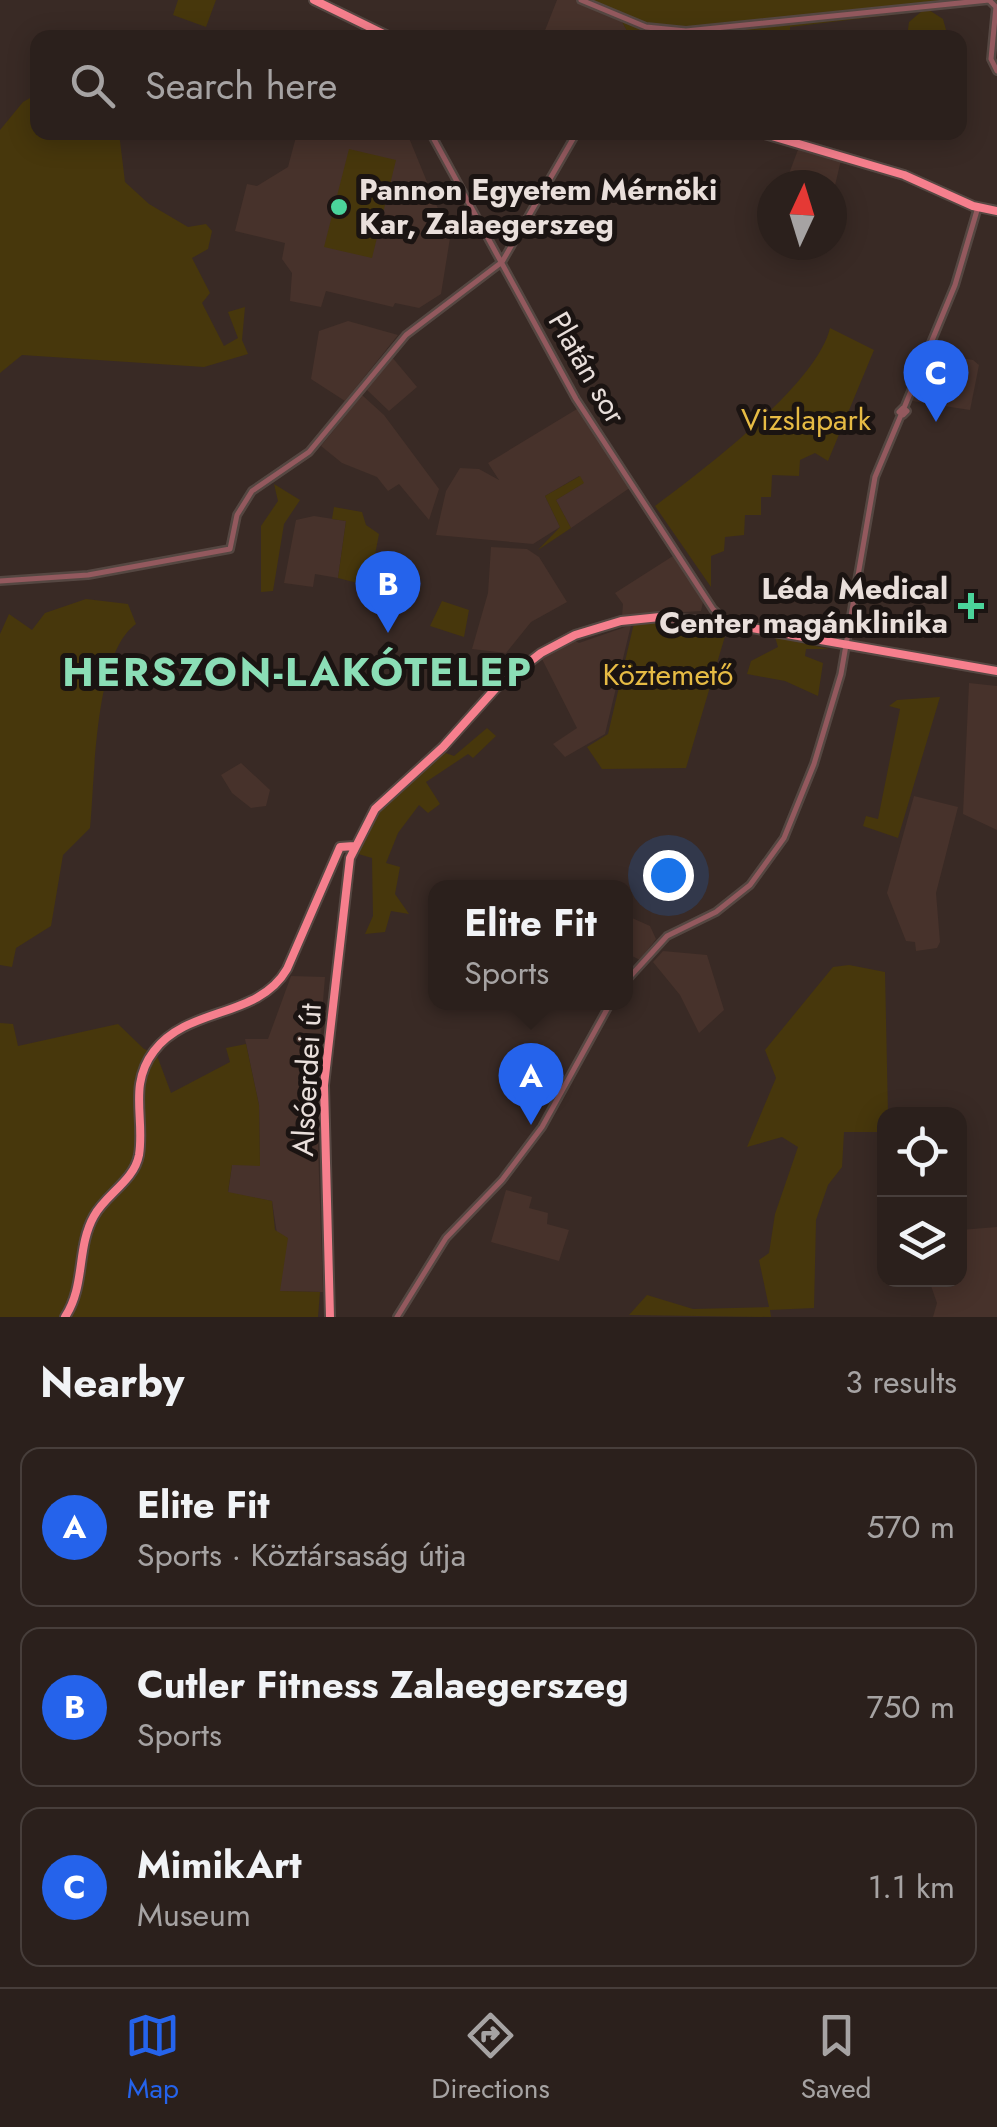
<!DOCTYPE html>
<meta charset="utf-8">
<style>
:root{--surface:#2b201c;--page:#332825;--text:#f1f3f6;--muted:#a6a3a3;--line:#473e3b;--accent:#2563eb}
body{margin:0;font-family:Jost,sans-serif;background:var(--page);color:var(--text)}
.controls{position:absolute;right:30px;bottom:30px;display:grid;overflow:hidden;border-radius:20px;box-shadow:0 5px 25px #0003}
.controls button{width:90px;height:90px;display:grid;place-items:center;padding:0;border:0;border-bottom:2px solid var(--line);background:var(--surface);color:var(--text);font:50px sans-serif}
.compass{position:absolute;left:757px;top:170px;width:90px;height:90px;border-radius:50%;background:var(--surface);box-shadow:0 5px 25px #0003;rotate:4deg}
.you{position:absolute;left:668px;top:875px;width:35px;height:35px;margin:-25px;border:8px solid #fff;border-radius:50%;background:#1a73e8;box-shadow:0 0 0 15px #1a73e833}
.badge{display:grid;place-items:center;width:65px;height:65px;border-radius:50%;background:var(--accent);color:#fff;font-size:32px;font-weight:700}
.pin{position:absolute;translate:-50% -82px;filter:drop-shadow(0 2px 5px #0008)}
.pin::after{content:'';position:absolute;top:52px;width:35px;height:30px;background:inherit;clip-path:polygon(0 0,100% 0,50% 100%)}
.popup{position:absolute;left:428px;top:880px;width:205px;height:130px;box-sizing:border-box;display:grid;place-content:center;border-radius:20px;background:var(--surface);filter:drop-shadow(0 2px 8px #0005);font-size:32px;white-space:nowrap;color:var(--muted)}
.popup b{font-size:38px;color:var(--text)}
.popup::after{content:'';position:absolute;left:50%;top:100%;margin-left:-20px;border:20px solid transparent;border-top-color:var(--surface)}
.list{margin:0;padding:0;list-style:none}
h2{display:flex;justify-content:space-between;align-items:center;height:130px;margin:0;padding:0 40px;font-size:42px}
h2 small{font-size:32px;font-weight:400;color:var(--muted)}
.list li{display:grid;grid-template-columns:65px 1fr auto;gap:30px;align-items:center;box-sizing:border-box;height:160px;margin:0 20px 20px;padding:0 20px;border:2px solid var(--line);border-radius:20px}
.list b{display:block;font-size:38px;white-space:nowrap}
.list p{margin:0;font-size:32px;white-space:nowrap;color:var(--muted)}
.list em{font-size:32px;font-style:normal;color:var(--muted)}
.icon{flex:none;width:55px;height:55px;fill:none;stroke:currentColor;stroke-width:2;stroke-linecap:round;stroke-linejoin:round}
.map{position:relative;flex:none;width:997px;height:1317px;overflow:hidden}
.search{position:absolute;background:var(--surface);box-shadow:0 5px 25px #0003;left:30px;right:30px;top:30px;height:110px;display:flex;align-items:center;gap:25px;box-sizing:border-box;padding:0 35px;border-radius:20px;color:var(--muted);font-size:38px}
.sheet{height:670px;background:var(--surface)}
nav{display:flex;justify-content:space-around;align-items:center;box-sizing:border-box;height:140px;border-top:2px solid var(--line);background:var(--surface);font-size:28px;color:var(--muted)}
nav a{display:grid;justify-items:center;gap:5px}
nav .on{color:var(--accent)}
.map>svg:first-child{display:block}
.built{fill:#47322b}
.green{fill:#47370c}
.lines{fill:none;stroke-linecap:round;stroke-linejoin:round}
.minor-casing{stroke:#554742;stroke-width:10}
.major-casing{stroke:#554742;stroke-width:12}
.minor{stroke:#93595e;stroke-width:5}
.major{stroke:#f67f8d;stroke-width:8}
.poi-dot{fill:#4bd49b;stroke:#1b1412;stroke-width:4}
.labels{text-anchor:middle;stroke-width:10;stroke-linejoin:round;paint-order:stroke}
.poi-label{font-size:30px;font-weight:bold;fill:#e9dfdb;stroke:#1b1412;text-anchor:start}
.street-label{font-size:30px;fill:#e9dfdb;stroke:#1b1412}
.park-label{font-size:30px;fill:#e6bb44;stroke:#1b1412}
.district-label{font-size:40px;font-weight:bold;letter-spacing:2.5px;fill:#8bdeb6;stroke:#1b1412}
</style>
<div class="map">
<svg width="997" height="1317" viewBox="0 0 997 1317">
<rect width="100%" height="100%" fill="#392a25"/>
<path class="built" d="M557 0H576L621 20 631 37 542 38Z
M297 133H407L450 238 441 294 419 308 395 303 393 307 326 291 321 307 290 301 292 273 282 259 285 243 235 231 247 184 257 186 288 167Z
M799 147 841 160 832 198V185H790L787 179Z
M348 321 398 335 345 401 311 379 319 331Z
M930 353 973 360 979 365 970 410 912 401Z
M391 356 417 387 389 411 366 389Z
M362 395 384 415 439 489 429 520 399 484 388 491 377 477 342 463 321 446Z
M577 409 631 487 571 528 556 500 583 483 579 476 545 496 560 527 533 544 436 535 446 491 460 468 479 469 499 480 488 463Z
M314 516 346 521 338 578 315 574 313 587 284 583 296 520Z
M491 547 527 549 539 557 567 602 531 622 506 653 472 649 488 593Z
M673 556 703 602 701 611 622 616 623 604 615 593Z
M631 625 605 734 565 757 553 744 577 728 542 659 574 640 579 643Z
M969 683 997 686V830L963 814Z
M241 763 270 790 266 806 251 808 232 793 221 775Z
M914 796 958 807 936 893 940 942 937 948 916 951 915 942 906 941 887 893Z
M632 918 650 926 656 939 640 960 626 953Z
M663 951 707 955 724 1010 699 1033 680 995 653 962Z
M291 976 325 977 316 1087 323 1292 279 1291 281 1260 272 1201 228 1193 232 1165H260L259 1105 245 1039H268Z
M506 1190 532 1197 529 1208 548 1213 547 1224 569 1230 559 1261 491 1242Z
M997 1227V1317H933L937 1303 929 1280H960V1230Z"/>
<path class="green" d="M178 0H216L206 27 173 15Z
M576 0H997V1L929 10 943 19 948 37H907L909 22 922 11 790 27V31L761 33 760 37H682L645 28 642 37 631 38 621 20Z
M37 94 38 132 119 133 125 182 149 204 188 227 206 224 212 231 208 249 192 258 210 293 202 303 224 346 238 338 228 312 245 307 242 340 248 354 204 367 22 355 0 373V130L23 102Z
M349 149 396 160 372 258 324 247Z
M830 328 874 350 828 461 815 453 800 460 799 476 772 475 771 497H761V515H745L744 535 725 537 724 551 711 556V587L655 506C703 470 817 384 830 328Z
M580 476 584 483 556 500 571 528 538 550 560 527 545 496Z
M274 484 300 500 284 524 273 591 261 592V526L278 501Z
M334 507 362 512 366 525 379 534 369 586 338 578 346 521 332 519Z
M86 599 128 604 136 624C94 653 95 780 90 828L63 855 51 926 16 948 12 967 0 965V634L9 614 32 630 45 613Z
M442 601 469 610 464 637 430 626Z
M668 621 728 626 686 768 602 769 587 747 608 734 634 623Z
M775 637 829 649H806L805 656 823 663 818 696 785 681 747 674 751 661 778 647Z
M940 697 898 838 863 826 866 816 878 819 900 709 889 706 897 700Z
M487 728 496 736 473 758 468 754 426 782 440 804 428 813 419 805 398 833 386 863 400 867 395 894 409 914 391 911 385 932 365 934 373 916 372 858 355 853 379 807 443 752 454 756Z
M849 965 885 972 888 1114 884 1132H844L842 1167 828 1185 816 1220 814 1308 770 1310 771 1317 629 1315 647 1295 693 1309 769 1307 759 1260 769 1253 775 1214 798 1147 782 1137 747 1147 776 1078 765 1050 833 967Z
M0 1023 13 1024 18 1046 118 1024 144 1049 156 1053 171 1093 230 1062 226 1048 246 1044 259 1105 260 1166 232 1165 228 1192 272 1201 275 1230 288 1238 280 1291 320 1292 318 1317H0Z"/>
<g class="lines">
<defs>
<path id="minor" d="M581 0 646 27 686 31 989 0 996 7 991 59 997 71
M430 132 576 399 713 609 727 622
M903 408 907 411 903 415 899 412Z
M904 408 955 285 978 207
M0 581 88 575 230 549 237 515 252 491 309 452 406 335 502 262 577 132
M626 981 667 936 716 912 750 885 784 838 814 764 841 674 875 477 901 415
M397 1317 446 1238 502 1180 542 1127 611 1002"/>
<path id="major" d="M314 0 392 38
M758 132 904 175 973 206 997 211
M65 1317C86 1285 76 1248 94 1216 106 1194 134 1181 139 1155 145 1118 128 1085 154 1051 188 1006 258 1019 287 969L340 847 354 846
M330 1317 324 1085 350 858 375 809 443 747 496 688 541 653 575 635 621 621 660 617 729 624 997 671"/>
</defs>
<use href="#minor" class="minor-casing"/>
<use href="#major" class="major-casing"/>
<use href="#minor" class="minor"/>
<use href="#major" class="major"/>
</g>
<g class="poi-dot">
<circle cx="339" cy="207" r="10"/>
<path d="M966 591h10v10h10v10h-10v10h-10v-10h-10v-10h10z"/>
</g>
<g class="labels">
<g class="poi-label">
<text x="359" y="200">Pannon Egyetem Mérnöki<tspan x="359" dy="34">Kar, Zalaegerszeg</tspan></text>
<text x="948" y="599" text-anchor="end">Léda Medical<tspan x="948" dy="34">Center magánklinika</tspan></text>
</g>
<g class="street-label">
<text transform="translate(587 368) rotate(60)" y="10">Platán sor</text>
<text transform="translate(307 1080) rotate(-87)" y="10">Alsóerdei út</text>
</g>
<g class="park-label">
<text x="806" y="430">Vizslapark</text>
<text x="668" y="685">Köztemető</text>
</g>
<g class="district-label">
<text x="298" y="686">HERSZON-LAKÓTELEP</text>
</g>
</g>
</svg>
<div class="controls">
<button><svg class="icon" aria-label="locate" viewBox="0 0 24 24"><circle cx="12" cy="12" r="6"/><path d="M12 2v4M12 18v4M2 12h4M18 12h4"/></svg></button>
<button><svg class="icon" aria-label="layers" viewBox="0 0 24 24"><path d="M12 4l9 5-9 5-9-5zM3 14l9 5 9-5"/></svg></button>
</div>
<svg class="compass" viewBox="-18 -18 36 36"><path d="M0-13l5 13h-10z" fill="#e53935"/><path d="M0 13l5-13h-10z" fill="#a6a3a3"/></svg>
<div class="you"></div>
<div class="pin badge" style="left:531px;top:1125px">A</div>
<div class="popup"><b>Elite Fit</b>Sports</div>
<div class="pin badge" style="left:388px;top:633px">B</div>
<div class="pin badge" style="left:936px;top:422px">C</div>
<div class="search"><svg class="icon" aria-label="search" viewBox="0 0 24 24"><circle cx="10" cy="10" r="6"/><path d="M15 15l6 6"/></svg>Search here</div>
</div>
<section class="sheet">
<h2>Nearby<small>3 results</small></h2>
<ul class="list">
<li><span class="badge">A</span><div><b>Elite Fit</b><p>Sports · Köztársaság útja</p></div><em>570 m</em></li>
<li><span class="badge">B</span><div><b>Cutler Fitness Zalaegerszeg</b><p>Sports</p></div><em>750 m</em></li>
<li><span class="badge">C</span><div><b>MimikArt</b><p>Museum</p></div><em>1.1 km</em></li>
</ul>
</section>
<nav>
<a class="on"><svg class="icon" aria-label="map" viewBox="0 0 24 24"><path d="M3 6l6-2 6 2 6-2v14l-6 2-6-2-6 2zM9 4v14M15 6v14"/></svg>Map</a>
<a><svg class="icon" aria-label="directions" viewBox="0 0 24 24"><path d="M12 3l9 9-9 9-9-9zM9 14v-3h6M13 9l2 2-2 2"/></svg>Directions</a>
<a><svg class="icon" aria-label="saved" viewBox="0 0 24 24"><path d="M7 4h10v16l-5-4-5 4z"/></svg>Saved</a>
</nav>
